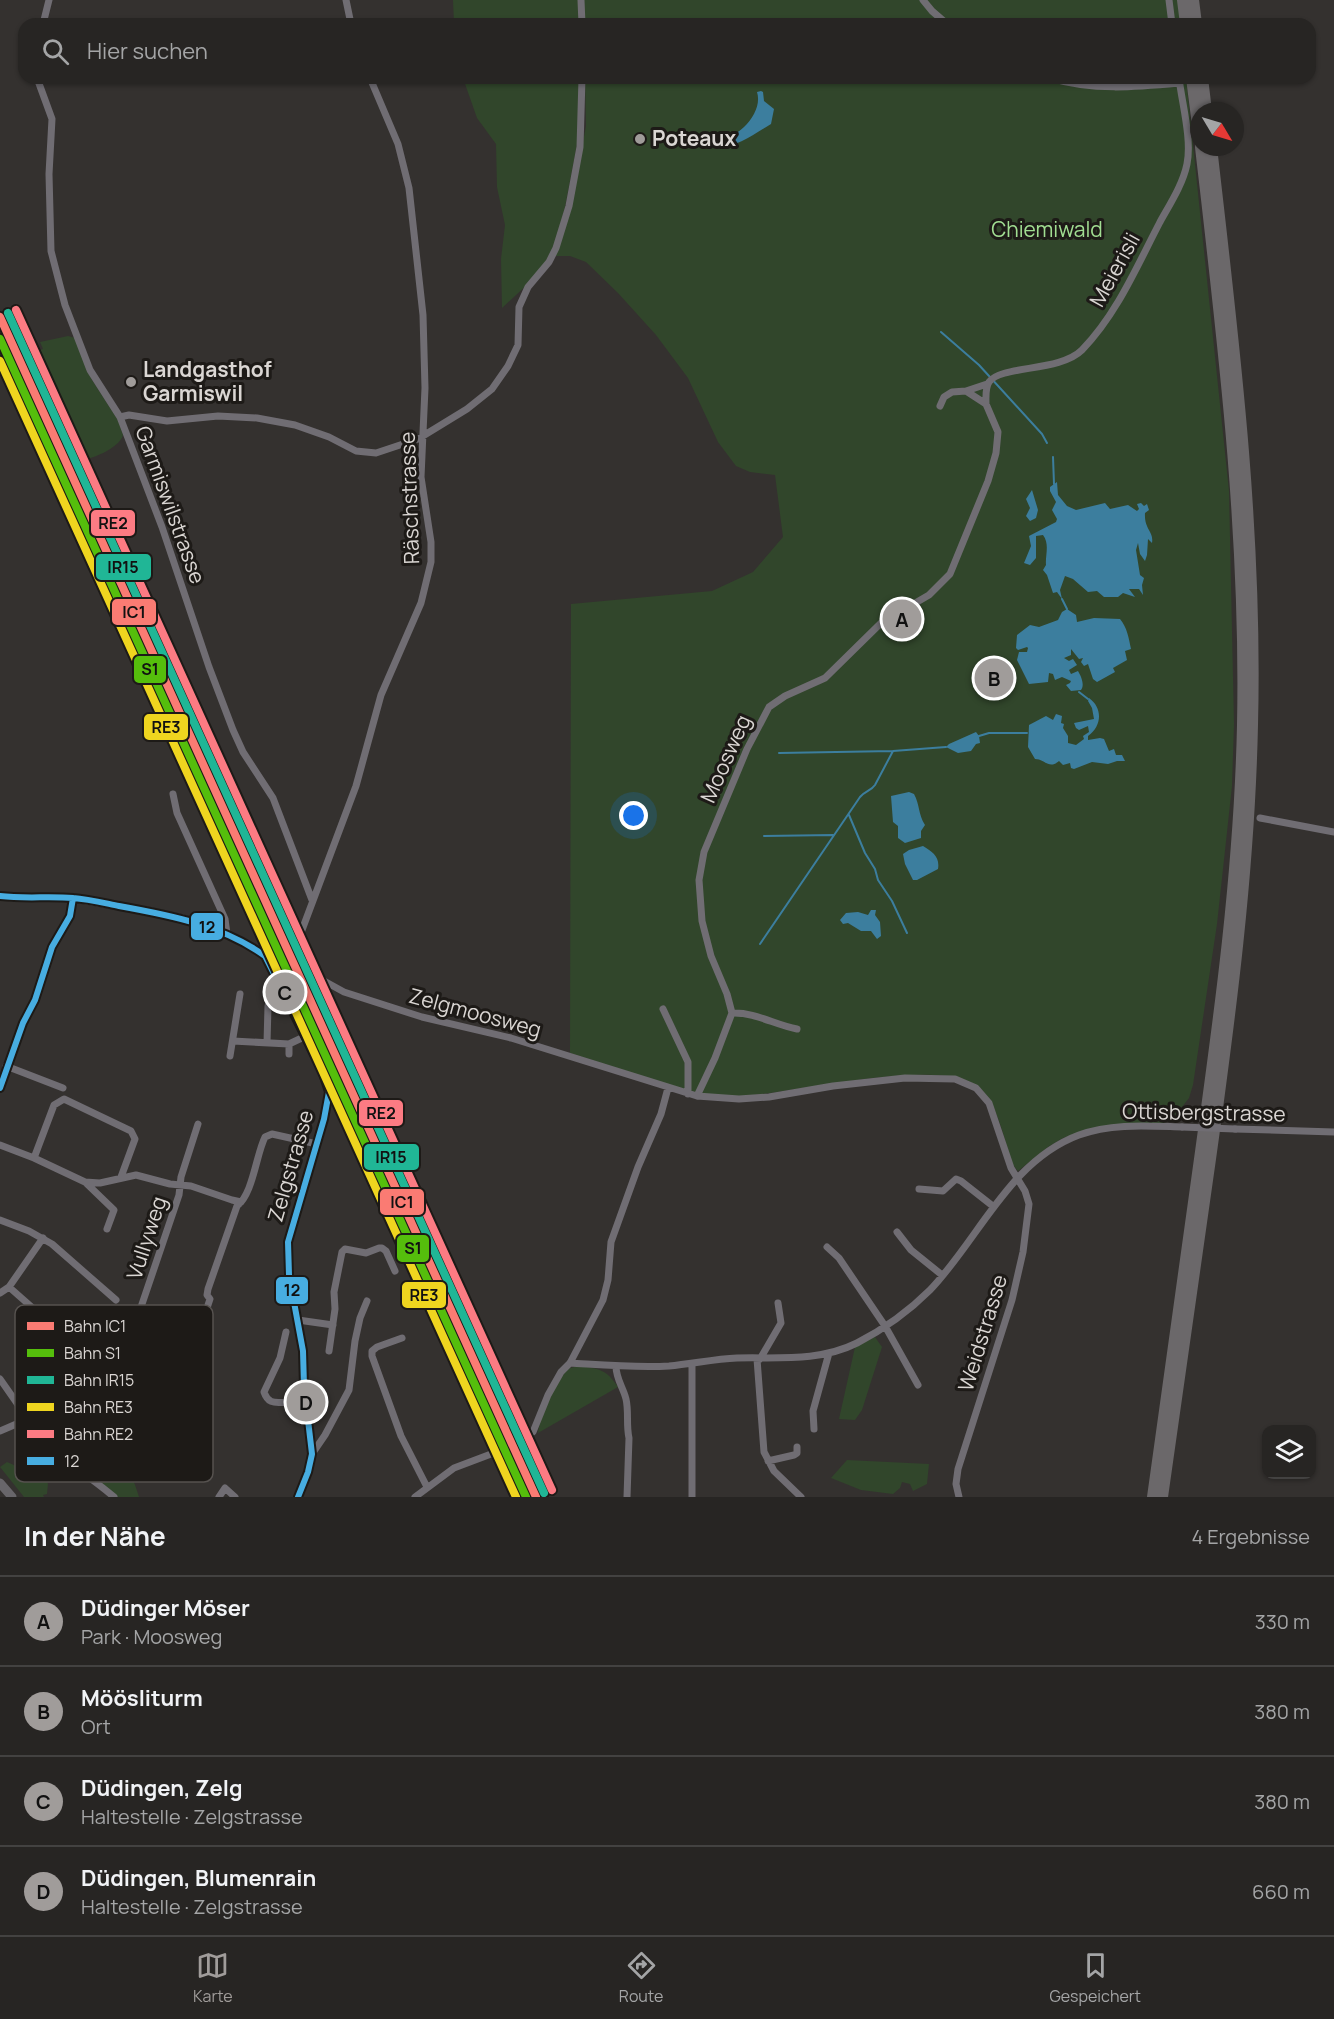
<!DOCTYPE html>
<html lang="de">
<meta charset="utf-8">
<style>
:root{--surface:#272523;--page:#2f2d2b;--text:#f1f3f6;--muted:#a4a5a6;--line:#434241;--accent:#a09c9a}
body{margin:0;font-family:Manrope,sans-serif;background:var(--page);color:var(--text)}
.controls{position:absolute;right:18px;bottom:18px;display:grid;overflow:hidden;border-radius:12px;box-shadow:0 2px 4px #0004}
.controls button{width:54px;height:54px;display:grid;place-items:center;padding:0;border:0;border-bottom:2px solid var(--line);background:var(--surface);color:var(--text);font:30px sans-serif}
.compass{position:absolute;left:1190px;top:102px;width:54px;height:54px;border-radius:50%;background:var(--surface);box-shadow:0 2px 4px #0004;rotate:128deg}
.you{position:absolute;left:634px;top:816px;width:21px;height:21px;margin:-15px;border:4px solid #fff;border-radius:50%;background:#1a73e8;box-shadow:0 0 0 9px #1a73e833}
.badge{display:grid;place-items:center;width:39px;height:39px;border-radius:50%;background:var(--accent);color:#111;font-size:20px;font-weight:700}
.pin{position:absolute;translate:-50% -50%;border:3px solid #fff;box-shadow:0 2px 6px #0006}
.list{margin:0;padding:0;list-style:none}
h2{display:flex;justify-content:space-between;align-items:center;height:78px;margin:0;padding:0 24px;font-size:26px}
h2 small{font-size:20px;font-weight:400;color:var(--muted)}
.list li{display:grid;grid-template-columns:39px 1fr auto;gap:18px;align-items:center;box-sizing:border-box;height:90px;padding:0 24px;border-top:2px solid var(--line)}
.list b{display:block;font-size:22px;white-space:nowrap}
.list p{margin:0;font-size:20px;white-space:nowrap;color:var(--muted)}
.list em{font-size:20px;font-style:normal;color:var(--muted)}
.icon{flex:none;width:33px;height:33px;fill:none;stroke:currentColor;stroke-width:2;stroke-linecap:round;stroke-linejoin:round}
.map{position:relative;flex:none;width:1334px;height:1497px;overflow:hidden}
.search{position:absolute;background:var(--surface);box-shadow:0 2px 4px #0004;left:18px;right:18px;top:18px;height:66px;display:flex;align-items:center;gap:15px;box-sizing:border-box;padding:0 21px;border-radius:18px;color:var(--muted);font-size:22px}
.sheet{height:438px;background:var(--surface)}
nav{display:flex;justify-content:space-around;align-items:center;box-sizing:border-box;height:84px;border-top:2px solid var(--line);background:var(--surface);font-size:16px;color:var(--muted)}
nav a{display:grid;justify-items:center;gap:3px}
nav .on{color:var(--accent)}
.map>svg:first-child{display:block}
.green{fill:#31462b}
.water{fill:#3c7e9e}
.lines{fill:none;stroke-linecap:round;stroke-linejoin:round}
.stream{stroke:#3c7e9e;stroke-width:2}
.minor-tunnel{stroke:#4d4a48;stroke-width:7;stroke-dasharray:7 3.5;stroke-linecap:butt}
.minor{stroke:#706d73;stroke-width:7}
.tertiary{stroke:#706d73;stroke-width:8}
.secondary{stroke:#68666a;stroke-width:9}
.motorway{stroke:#6b686a;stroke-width:12}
.minor-bridge{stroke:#706d73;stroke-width:7}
.bus-1-casing{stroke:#1d1a17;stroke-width:10}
.bus-1{stroke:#47ade1;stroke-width:6}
.rail-1-casing{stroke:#1d1a17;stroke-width:12}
.rail-2-casing{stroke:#1d1a17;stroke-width:12}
.rail-3-casing{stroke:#1d1a17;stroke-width:12}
.rail-4-casing{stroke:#1d1a17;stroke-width:12}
.rail-5-casing{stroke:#1d1a17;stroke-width:12}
.rail-1{stroke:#fa7b73;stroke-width:8}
.rail-2{stroke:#55be0c;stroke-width:8}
.rail-3{stroke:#20b696;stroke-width:8}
.rail-4{stroke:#efd51f;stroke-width:8}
.rail-5{stroke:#fc7b83;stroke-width:8}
.poi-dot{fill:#a09c9a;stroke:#1d1a17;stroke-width:2}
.labels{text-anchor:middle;stroke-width:6;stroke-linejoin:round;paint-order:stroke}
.poi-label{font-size:21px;font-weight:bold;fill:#dad6d3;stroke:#1d1a17;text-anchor:start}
.park-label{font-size:21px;fill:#a1de92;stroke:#1d1a17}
.street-label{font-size:21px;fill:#dad6d3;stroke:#1d1a17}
.key{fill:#1d1a17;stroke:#56524f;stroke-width:1.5}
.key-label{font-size:16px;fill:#dad6d3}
.line-badge{stroke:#1d1a17;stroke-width:2}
.pale-badge-label{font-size:16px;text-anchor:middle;font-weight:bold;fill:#111}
</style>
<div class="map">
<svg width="1334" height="1497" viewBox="0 0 1334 1497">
<rect width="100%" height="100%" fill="#34312f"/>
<path class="green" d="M453 0H1179L1181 24H454Z
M463 78H580V129L565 207 554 248 545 268 502 308 501 259 505 225 497 187 496 144 477 118Z
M585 78H1186L1229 491 1234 724 1232 786 1217 924 1193 1085 1189 1098 1172 1120 1163 1123 1093 1128 1063 1138 1048 1147 1018 1171 1013 1165C1005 1143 998 1106 982 1090 945 1051 778 1099 723 1097 701 1096 679 1088 657 1081 628 1072 599 1062 570 1053L571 604 712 591 753 572 783 537 775 475 750 472 736 466 718 442 688 378 656 335 618 293 586 262 570 256H555L574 191 586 126Z
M68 336 75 338 92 380 118 420 123 435C120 448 89 461 76 461L24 355 43 349 40 342Z
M875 1337 882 1347 862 1410 855 1420 839 1419 855 1347Z
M579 1366C600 1369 606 1369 618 1387L538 1433C539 1420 558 1375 570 1368 573 1367 576 1367 579 1366Z
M31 1410 61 1434C72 1431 77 1433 88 1437 119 1449 130 1466 139 1497H116L77 1471 48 1475 46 1479 48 1484 47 1494 43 1495 44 1497H24L0 1467 7 1462 23 1469 30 1458 48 1466 66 1458 29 1422Z
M847 1460 929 1464 927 1484 913 1491 910 1484 902 1482 900 1488 893 1494 861 1490 831 1478Z"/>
<path class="water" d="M761 91 763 92 764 101 774 109 771 124C754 134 732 151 711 147V142L714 140C735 142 764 114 757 92Z
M1057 482 1058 495 1067 506 1076 510 1105 503 1110 509 1128 505 1137 511 1139 509 1137 504 1141 503 1144 506 1147 504 1149 510 1145 513C1144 530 1154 531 1152 543L1148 539 1147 555 1145 561 1140 554 1138 543 1136 550 1140 575 1144 578 1142 585 1143 595 1139 589H1129L1135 597 1123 593 1118 597H1104L1097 591 1088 592 1073 579 1065 576 1060 590 1062 599 1057 592 1053 593 1047 575 1043 570 1046 565C1045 556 1050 544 1043 535L1036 536V558L1030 565 1024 563 1031 546 1029 536 1056 522 1057 519 1052 510 1056 502 1050 491V487Z
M1032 490 1038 510 1036 518 1030 521 1026 516 1030 508 1026 499Z
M1067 609 1076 615 1077 622 1094 618 1120 619C1127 627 1129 639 1131 649L1125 651 1127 660 1113 668 1115 672 1097 682 1093 679 1088 664 1084 666 1081 662 1083 658 1079 659 1071 649V655L1064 658 1069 661 1073 659 1077 665 1069 670 1071 674 1078 671C1081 676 1085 685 1081 690L1071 691 1066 685 1070 683 1071 681 1062 677 1055 680 1053 674 1049 673 1048 682 1029 684 1017 660 1019 652H1027L1028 648 1027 647 1018 650 1016 648 1017 635 1030 625 1039 627 1058 620 1062 612Z
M1089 698C1103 708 1102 726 1088 736V740L1100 738 1104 739 1109 751 1114 749 1116 755H1122L1125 761H1117L1108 764 1092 762 1074 769 1071 768 1070 763 1063 765 1059 761C1049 770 1045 759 1035 759L1028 747 1029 725 1046 716 1053 720 1056 714 1062 716 1061 723 1064 724 1063 728 1068 736V743L1076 745 1084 739 1083 736 1089 732 1088 726 1079 730 1076 728 1074 723 1094 719 1092 708 1088 701Z
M976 732 979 736 980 743 976 744 971 751 958 753 946 747 949 744Z
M909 792 914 794C920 805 918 814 925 825L921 831V838L905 843 898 838V826L893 822 891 796Z
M923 846C933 852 940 857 938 869L917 880H913L905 864 903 854 909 850Z
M871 910H876L875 915 880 922 881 936 877 939 871 931H861L848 923 843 924 840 920 846 913 858 912 868 915Z"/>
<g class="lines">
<path class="stream" d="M941 332 979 365 1042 434 1047 443
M1053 457 1054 484
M1062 599 1067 609
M1079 692 1088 699
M979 736 989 733H1027
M779 753 893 751
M849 815 865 853 875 869 878 880 892 901 907 933
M764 836 833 835
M760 944 860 797C865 791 871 791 875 785L893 751 946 747"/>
<path class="minor-tunnel" d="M499 1451 523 1439"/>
<path class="minor" d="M346 0 351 24
M581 0 582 24
M923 0 932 11 947 24
M1169 0 1172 24
M43 24 49 0
M37 78 52 119 49 174 51 251 65 305 90 370 120 417 162 527 209 667 233 730 243 752 273 798 312 900
M1050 78C1092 91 1136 87 1179 83
M966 391 987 384
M986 404C986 397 985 388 989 382 1001 365 1060 372 1082 350 1117 314 1137 266 1160 222 1170 204 1183 184 1187 164 1192 139 1182 104 1179 78
M120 417 129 415 167 421 218 416 257 418 295 425 329 437 356 451 376 453 418 439 467 409 492 389 508 366 518 345 519 307 528 287 549 262 556 248 569 206 580 147 582 78
M173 794 177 813 225 919 227 934
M1260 818 1334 832
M298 938 317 974 324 981 344 992 422 1017 511 1038 697 1096 739 1099 769 1097 833 1086 905 1078 955 1079 976 1088 989 1103 1011 1168 1025 1191 1029 1204 1023 1252 1012 1300 958 1469 956 1484 959 1497
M265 956 293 942 302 930 356 786 381 695 421 603 431 562V542L421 477 425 388 423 315 409 188 398 144 370 78
M663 1009 688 1062V1094
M732 1013C755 1012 775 1025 797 1029
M233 1041 289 1044 306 1036
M267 1043 268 1006
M289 1054V1044
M230 1056 240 994
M6 1066 63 1088
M0 1088 23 1023 35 1000 52 947 70 916 73 898
M697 1096 715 1058 732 1013 727 994 711 956 702 921 699 880 704 852 747 749 769 707 785 696 825 678 881 623 929 595 950 574 988 481 996 453 998 432 986 404 966 391 952 392 944 397 940 406
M1235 1129 1334 1132
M0 1145 34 1158 85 1182 114 1210 107 1229
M34 1158 54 1105 64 1099 131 1131 135 1139 121 1177
M85 1182 100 1183 136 1175 170 1184 191 1186 232 1200 241 1202
M919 1189 943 1191 956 1179 961 1181 994 1207
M0 1220 29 1231 52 1244 116 1300
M897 1232 911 1250 942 1275
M827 1247 839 1258 885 1326 918 1385
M9 1287 95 1363 167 1409 174 1399 200 1329 140 1310 179 1195 181 1177 198 1124
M0 1293 9 1287 43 1238
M298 1320 333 1325
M200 1329 210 1299 207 1295 208 1289 237 1206C253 1194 256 1155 265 1137L272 1134 317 1144
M286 1332 280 1358 264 1392C270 1409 281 1399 293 1404 299 1406 304 1413 308 1417
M402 1338 377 1347 372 1351V1356L401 1436 427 1487
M329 1351 335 1309 334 1292 342 1252 345 1249 366 1253 379 1248H382L386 1251 395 1271
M757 1359 764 1452 774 1471 801 1497
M760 1359 781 1323 778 1303
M570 1363C603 1365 636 1368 669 1366 692 1364 714 1359 737 1358 777 1357 819 1362 857 1343 884 1329 909 1311 930 1290 979 1239 1009 1161 1079 1135 1112 1123 1148 1126 1182 1127
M616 1366C616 1379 623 1387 626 1399 629 1412 626 1425 629 1438L627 1497
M0 1379 28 1419
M105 1412 124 1382
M814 1429 813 1411 829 1353
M0 1431 28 1419C48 1453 84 1471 114 1497
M523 1439 533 1432 548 1395 561 1372 570 1363 603 1300 608 1280 611 1242 638 1167 661 1114 668 1088
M130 1449 146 1434 154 1402
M312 1454 325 1435 349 1390 355 1341 360 1318 367 1301
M768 1461 794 1455 797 1453V1447
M219 1497 225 1488 235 1497
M415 1497 454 1468 499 1451
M692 1497V1364"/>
<path class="tertiary" d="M0 896 17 898H73L148 911 184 919 217 930 254 948 265 956 322 1070 329 1092 324 1119 288 1242 289 1275 303 1351 304 1386 312 1454 308 1472 298 1497"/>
<path class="secondary" d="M0 1483 12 1497"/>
<path class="motorway" d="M1183 0 1186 24
M1193 0 1196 24
M1192 78 1199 133
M1202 78 1206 111
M1153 1497C1169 1384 1184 1272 1200 1159 1220 1015 1240 870 1243 725 1247 531 1223 339 1201 147
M1162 1497C1178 1384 1194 1272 1210 1159 1230 1015 1249 870 1252 725 1257 531 1233 339 1211 147"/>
<path class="minor-bridge" d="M1182 1127 1235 1129"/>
<defs>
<path id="bus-1" d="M0 896C24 899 49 896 73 898 88 899 104 903 119 906 169 915 222 925 265 956L322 1070 329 1092 324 1119 288 1242 289 1275 303 1351 304 1386 312 1454 308 1472 298 1497
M0 1088 23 1023 35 1000 52 947 70 916 73 898"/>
</defs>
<use href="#bus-1" class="bus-1-casing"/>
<use href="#bus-1" class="bus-1"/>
<defs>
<path id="rail-1" d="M0 317 536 1497"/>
<path id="rail-2" d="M0 339 526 1497"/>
<path id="rail-3" d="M8 313 544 1493"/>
<path id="rail-4" d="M0 361 516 1497"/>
<path id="rail-5" d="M16 310 552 1490"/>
</defs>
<use href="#rail-1" class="rail-1-casing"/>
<use href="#rail-2" class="rail-2-casing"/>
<use href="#rail-3" class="rail-3-casing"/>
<use href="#rail-4" class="rail-4-casing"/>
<use href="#rail-5" class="rail-5-casing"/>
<use href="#rail-1" class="rail-1"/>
<use href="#rail-2" class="rail-2"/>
<use href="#rail-3" class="rail-3"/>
<use href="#rail-4" class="rail-4"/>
<use href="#rail-5" class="rail-5"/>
</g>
<g class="poi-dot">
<circle cx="640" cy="139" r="6"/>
<circle cx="131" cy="382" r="6"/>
</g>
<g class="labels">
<g class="poi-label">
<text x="652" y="146">Poteaux</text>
<text x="143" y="377">Landgasthof<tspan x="143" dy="24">Garmiswil</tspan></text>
</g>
<g class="park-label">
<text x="1047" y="237">Chiemiwald</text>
</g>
<g class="street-label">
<text transform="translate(1115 270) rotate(-61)" y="7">Meierisli</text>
<text transform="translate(410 498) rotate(-92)" y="7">Räschstrasse</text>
<text transform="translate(170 505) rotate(70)" y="7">Garmiswilstrasse</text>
<text transform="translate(726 759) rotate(-66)" y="7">Moosweg</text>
<text transform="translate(475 1013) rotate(15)" y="7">Zelgmoosweg</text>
<text transform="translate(1204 1113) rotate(1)" y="7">Ottisbergstrasse</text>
<text transform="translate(291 1166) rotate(-74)" y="7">Zelgstrasse</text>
<text transform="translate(147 1238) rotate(-72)" y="7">Vullyweg</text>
<text transform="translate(983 1333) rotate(-73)" y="7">Weidstrasse</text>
</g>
</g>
<rect x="15" y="1305" width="198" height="177" rx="9" class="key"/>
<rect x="27" y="1322" width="27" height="8" fill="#fa7b73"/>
<rect x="27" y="1349" width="27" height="8" fill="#55be0c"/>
<rect x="27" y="1376" width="27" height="8" fill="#20b696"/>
<rect x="27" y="1403" width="27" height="8" fill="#efd51f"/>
<rect x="27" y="1430" width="27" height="8" fill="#fc7b83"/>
<rect x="27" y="1457" width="27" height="8" fill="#47ade1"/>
<g class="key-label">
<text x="64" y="1332">Bahn IC1</text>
<text x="64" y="1359">Bahn S1</text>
<text x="64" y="1386">Bahn IR15</text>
<text x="64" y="1413">Bahn RE3</text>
<text x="64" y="1440">Bahn RE2</text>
<text x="64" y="1467">12</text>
</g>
<g class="line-badge">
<rect x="90" y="509" width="46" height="28" rx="6" fill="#fc7b83"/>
<rect x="95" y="553" width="57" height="28" rx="6" fill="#20b696"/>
<rect x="111" y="598" width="46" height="28" rx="6" fill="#fa7b73"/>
<rect x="133" y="655" width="34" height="29" rx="6" fill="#55be0c"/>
<rect x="143" y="713" width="46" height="28" rx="6" fill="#efd51f"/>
<rect x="190" y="912" width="34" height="29" rx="6" fill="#47ade1"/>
<rect x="358" y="1099" width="46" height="28" rx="6" fill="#fc7b83"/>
<rect x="363" y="1143" width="57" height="28" rx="6" fill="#20b696"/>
<rect x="379" y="1188" width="46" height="28" rx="6" fill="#fa7b73"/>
<rect x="396" y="1234" width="34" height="29" rx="6" fill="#55be0c"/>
<rect x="275" y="1276" width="34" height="29" rx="6" fill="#47ade1"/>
<rect x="401" y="1281" width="46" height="28" rx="6" fill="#efd51f"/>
</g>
<g class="pale-badge-label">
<text x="113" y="529">RE2</text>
<text x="123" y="573">IR15</text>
<text x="134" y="618">IC1</text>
<text x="150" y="675">S1</text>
<text x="166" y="733">RE3</text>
<text x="207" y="933">12</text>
<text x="381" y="1119">RE2</text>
<text x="391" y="1163">IR15</text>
<text x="402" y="1208">IC1</text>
<text x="413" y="1254">S1</text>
<text x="292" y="1296">12</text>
<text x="424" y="1301">RE3</text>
</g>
</svg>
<div class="controls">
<button><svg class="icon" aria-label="layers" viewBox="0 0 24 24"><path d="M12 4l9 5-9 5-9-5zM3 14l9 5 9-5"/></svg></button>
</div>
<svg class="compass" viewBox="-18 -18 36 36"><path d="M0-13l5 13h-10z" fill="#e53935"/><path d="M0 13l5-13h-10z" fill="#a4a5a6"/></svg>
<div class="you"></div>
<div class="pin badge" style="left:902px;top:619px">A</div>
<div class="pin badge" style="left:994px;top:678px">B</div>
<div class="pin badge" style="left:285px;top:992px">C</div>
<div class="pin badge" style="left:306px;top:1402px">D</div>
<div class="search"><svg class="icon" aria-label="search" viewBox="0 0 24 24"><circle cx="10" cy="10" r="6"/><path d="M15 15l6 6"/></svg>Hier suchen</div>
</div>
<section class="sheet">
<h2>In der Nähe<small>4 Ergebnisse</small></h2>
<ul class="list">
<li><span class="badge">A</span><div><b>Düdinger Möser</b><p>Park · Moosweg</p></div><em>330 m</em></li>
<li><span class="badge">B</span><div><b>Möösliturm</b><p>Ort</p></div><em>380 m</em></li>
<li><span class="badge">C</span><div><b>Düdingen, Zelg</b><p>Haltestelle · Zelgstrasse</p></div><em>380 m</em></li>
<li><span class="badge">D</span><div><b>Düdingen, Blumenrain</b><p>Haltestelle · Zelgstrasse</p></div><em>660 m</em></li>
</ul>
</section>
<nav>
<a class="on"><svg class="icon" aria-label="map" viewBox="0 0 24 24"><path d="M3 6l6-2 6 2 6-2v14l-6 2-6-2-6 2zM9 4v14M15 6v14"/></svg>Karte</a>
<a><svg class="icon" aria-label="directions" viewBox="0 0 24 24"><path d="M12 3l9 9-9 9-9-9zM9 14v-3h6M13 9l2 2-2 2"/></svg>Route</a>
<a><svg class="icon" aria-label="saved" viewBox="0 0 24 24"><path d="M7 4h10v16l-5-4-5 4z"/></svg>Gespeichert</a>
</nav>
